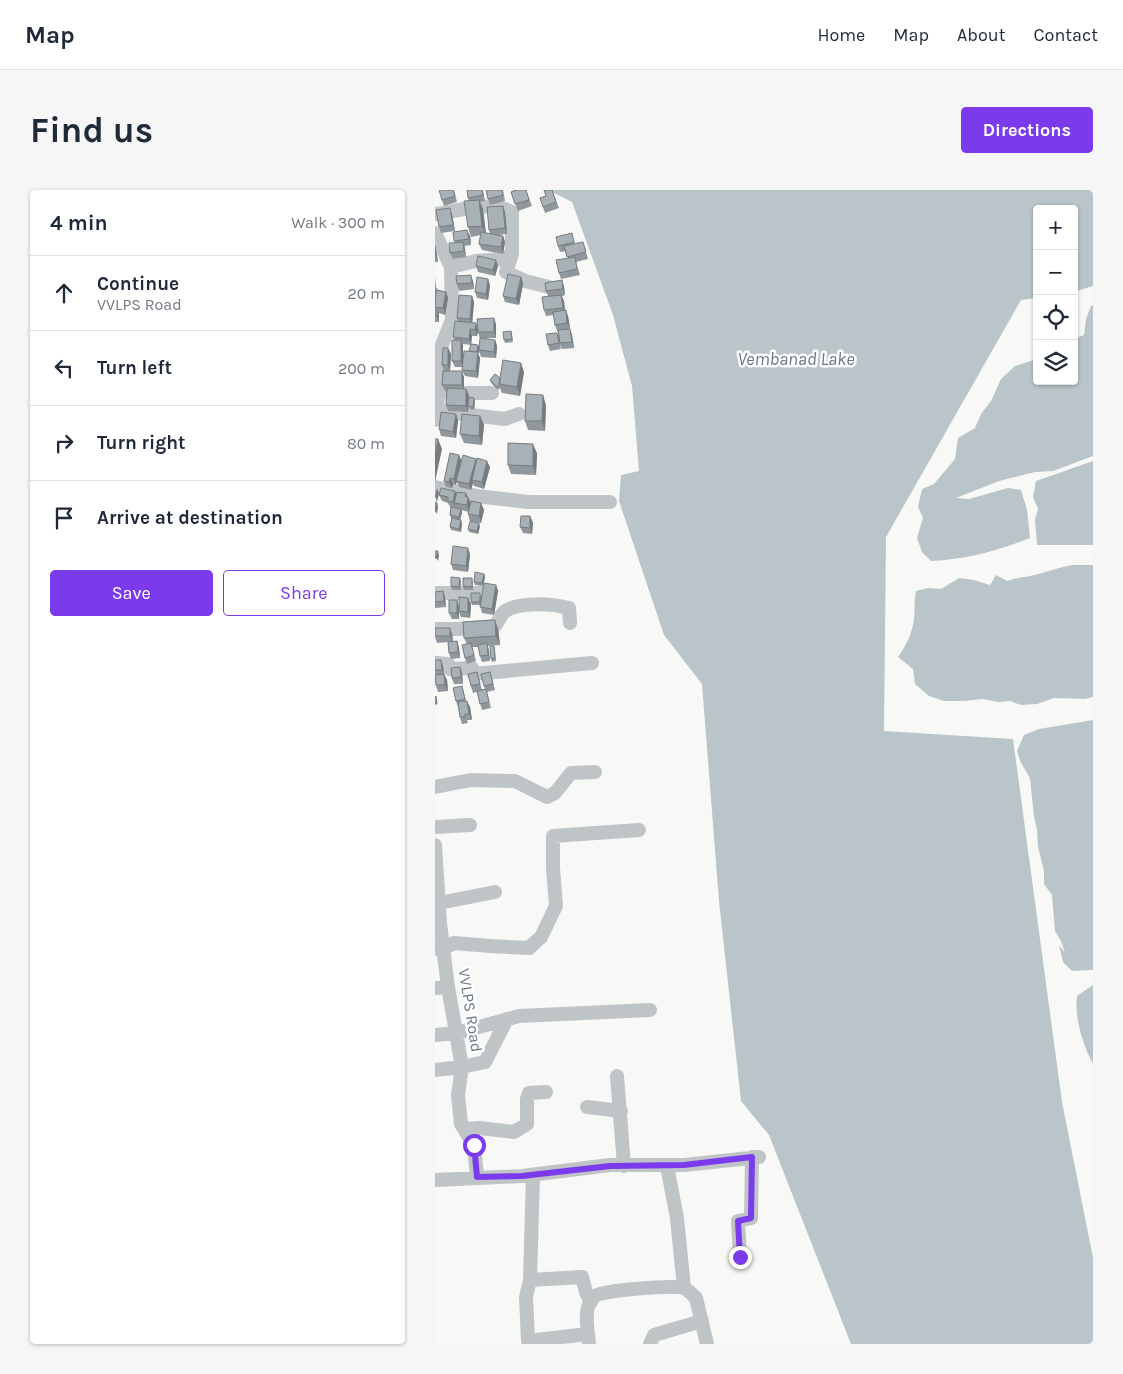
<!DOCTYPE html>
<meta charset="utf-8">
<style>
:root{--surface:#fff;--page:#f6f6f7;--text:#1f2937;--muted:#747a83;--line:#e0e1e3;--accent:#7c3aed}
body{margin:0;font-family:Karla,sans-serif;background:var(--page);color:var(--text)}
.controls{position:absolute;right:15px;top:15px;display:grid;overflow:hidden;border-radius:5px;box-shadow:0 1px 4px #0004}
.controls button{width:45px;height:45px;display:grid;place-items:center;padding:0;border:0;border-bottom:1px solid var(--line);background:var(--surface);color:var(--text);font:25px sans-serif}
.stop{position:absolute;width:15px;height:15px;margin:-11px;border:4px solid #7c3aed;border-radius:50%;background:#fff}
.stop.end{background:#7c3aed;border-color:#fff;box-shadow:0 1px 5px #0008}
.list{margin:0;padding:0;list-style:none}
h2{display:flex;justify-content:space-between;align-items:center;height:65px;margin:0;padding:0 20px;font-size:21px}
h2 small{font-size:16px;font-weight:400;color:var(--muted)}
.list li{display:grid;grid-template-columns:32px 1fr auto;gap:15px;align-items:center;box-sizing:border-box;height:75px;padding:0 20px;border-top:1px solid var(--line)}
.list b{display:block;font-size:19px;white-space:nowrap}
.list p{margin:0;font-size:16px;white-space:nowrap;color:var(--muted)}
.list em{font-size:16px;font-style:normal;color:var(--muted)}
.actions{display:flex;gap:10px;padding:15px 20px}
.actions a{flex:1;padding:11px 0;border:1px solid var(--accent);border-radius:5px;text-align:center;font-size:18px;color:var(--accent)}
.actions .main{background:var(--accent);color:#fff}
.icon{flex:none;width:28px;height:28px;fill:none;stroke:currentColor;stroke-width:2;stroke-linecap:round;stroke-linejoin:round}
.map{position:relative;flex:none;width:658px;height:1154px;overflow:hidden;border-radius:5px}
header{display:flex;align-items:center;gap:30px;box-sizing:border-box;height:70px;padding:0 25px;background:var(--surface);border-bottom:1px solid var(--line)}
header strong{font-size:24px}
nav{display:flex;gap:28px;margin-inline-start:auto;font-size:18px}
.intro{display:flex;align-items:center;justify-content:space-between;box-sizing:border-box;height:120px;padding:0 30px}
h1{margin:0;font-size:35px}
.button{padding:12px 22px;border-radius:5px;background:var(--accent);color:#fff;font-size:18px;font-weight:700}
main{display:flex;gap:30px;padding:0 30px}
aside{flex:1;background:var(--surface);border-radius:5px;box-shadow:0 1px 4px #0004}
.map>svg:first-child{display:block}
.water{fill:#b9c5c9}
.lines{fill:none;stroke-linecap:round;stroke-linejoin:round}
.minor{stroke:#bfc4c7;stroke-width:14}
.wall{fill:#90989d;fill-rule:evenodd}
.shaded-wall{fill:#767c7f}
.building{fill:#a8b1b6;stroke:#767c7f}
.route{stroke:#7c3aed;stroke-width:6}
.labels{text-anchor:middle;stroke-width:5;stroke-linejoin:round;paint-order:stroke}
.street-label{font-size:16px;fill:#687985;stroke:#fff}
.water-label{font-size:18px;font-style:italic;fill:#647a81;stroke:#fff}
</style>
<header>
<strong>Map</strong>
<nav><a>Home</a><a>Map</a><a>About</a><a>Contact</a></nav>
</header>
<div class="intro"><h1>Find us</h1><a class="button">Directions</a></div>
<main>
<aside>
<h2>4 min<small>Walk · 300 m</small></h2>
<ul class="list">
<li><svg class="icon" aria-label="ahead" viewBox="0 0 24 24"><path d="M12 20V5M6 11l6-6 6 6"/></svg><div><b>Continue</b><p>VVLPS Road</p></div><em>20 m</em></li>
<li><svg class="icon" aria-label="left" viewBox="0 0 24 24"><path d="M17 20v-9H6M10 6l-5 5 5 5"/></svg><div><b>Turn left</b></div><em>200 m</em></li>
<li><svg class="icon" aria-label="right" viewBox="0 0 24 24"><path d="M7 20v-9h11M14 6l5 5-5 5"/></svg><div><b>Turn right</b></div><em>80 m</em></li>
<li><svg class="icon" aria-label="arrive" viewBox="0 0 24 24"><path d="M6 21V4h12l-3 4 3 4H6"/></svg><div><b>Arrive at destination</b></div></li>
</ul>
<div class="actions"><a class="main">Save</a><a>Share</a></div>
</aside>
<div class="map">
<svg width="658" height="1154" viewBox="0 0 658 1154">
<rect width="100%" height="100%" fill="#f8f8f6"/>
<path class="water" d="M113 0H658V96L639 102V19H602V108L586 110 451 347 449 541 578 549 627 912 658 1068V1154H416L334 945 306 911 284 711 267 494 229 445 184 311 186 285 204 281 197 196 178 125 137 12Z
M658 115V266L618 281 600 282 564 291 521 308 534 309 573 298 586 300 592 320 595 348C561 361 533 369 496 371L487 362 482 348 488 328 483 317 487 299 499 294 520 269 523 248 540 238 546 224 556 211 566 189 580 176 602 169V191H639V149L649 145 651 129 656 116Z
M658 271V355H602L600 330 603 319 598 307 601 291Z
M637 375H658V507L650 509 619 508 602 514 586 515 575 511 564 512 547 509 530 511H509L494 506 480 494 478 479 463 467C471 456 477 444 479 429 480 419 479 411 481 401L493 398 506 399 524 388 539 390 555 395 561 385 572 391C583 387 595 387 607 383 617 380 626 377 637 375Z
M658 530V780L637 781 628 772 624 755 630 763 626 751 620 741 617 705 609 694V681L603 657 602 640 599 627 595 588 586 573 582 561 589 545 604 539Z
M658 795V874C648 855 639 827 642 806Z"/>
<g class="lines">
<path class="minor" d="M0 24C25 21 54 10 77 22V64L67 69 41 71 16 77
M0 43 16 77 17 130 6 157 2 221 0 230
M77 64 71 82 90 91 114 97
M14 203H57
M2 221 70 229 84 224
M0 297 42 306 93 312H175
M0 403H46
M0 439H23L60 436C63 432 66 425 69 422 84 411 117 414 134 418L135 433
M0 473 13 474 15 479 37 478 39 484 157 473
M0 597 36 590 80 591 112 607 120 603 136 583 160 582
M0 637 35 635
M0 655 5 733 13 797 27 877 23 905 26 934 39 955 42 987
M4 713 60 702
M1 759H8L19 753 55 756 94 758 106 747 121 716 118 678V646L204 640
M0 798 13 797
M0 845 22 843 84 826 215 820
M0 880 27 877 50 872 72 829
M182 886 189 976
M152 917 186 921
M29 939 44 938 79 942 92 934V909L94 903 111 902
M232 976 242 1028 249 1098
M98 985 95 1090 91 1107 93 1151 153 1144
M0 990 87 986 175 975H249L324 967
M305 1067 303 1031 316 1028 317 967
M95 1090 147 1087 151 1102 156 1112
M154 1154C153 1140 147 1115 160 1106 167 1100 239 1095 249 1098 253 1100 258 1105 261 1108L272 1154
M215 1154 219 1145 267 1131"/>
</g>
<path class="wall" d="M19 0 22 12 9 16 7 10Z
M48 0 50 11 45 12 48 19 51 43 55 44 54 40 70 22 72 44 63 45 68 46 70 52 68 64 47 60 44 54 46 45 36 47 33 37 34 11 33 8Z
M68 0 70 11 55 15 53 9Z
M78 0H91L97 16 83 21 76 2 79 1Z
M117 0 124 18 110 23 105 8 111 6Z
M17 24 20 41 6 43 4 37Z
M18 42 35 46 36 55 29 56 31 67 18 69 15 63 20 52Z
M139 50 140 54 148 52 153 69 141 72 145 85 126 89 124 83 133 68 131 61 125 62 123 56Z
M0 54 3 72H0Z
M41 76H63L60 86 43 82Z
M0 86 1 97 3 100 11 102 13 108 10 125 4 123V132H0Z
M86 87 88 94 84 115 70 112 68 106Z
M127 90 129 97 130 105 127 106 129 111 130 120 133 126 135 139 137 145 139 158 127 159 125 154 126 159 115 161 113 155 122 143 124 148 123 141H122L120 135 119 125 111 126 109 120 113 106 111 101Z
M38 91 39 99 24 101 22 94Z
M55 95 53 110 42 108 40 102Z
M37 106 39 112 37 133 42 138 61 134V148H48L60 150 62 156 61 168 46 167 44 161 43 164 45 168 43 188 30 186 27 180 28 177H20L17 171 19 150 18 147 23 131 22 128ZM43 142 45 149 44 158 43 155 36 154 37 146H42ZM28 154 36 155 34 161 28 169Z
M76 141 77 144 78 152 70 153 69 150Z
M13 158 16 164 15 181 29 187V199H31L34 205 33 222 13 221 11 215 12 201H10L7 195 9 181 7 175Z
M89 182 85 206 67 203 65 198 63 200 56 193 55 190 65 188Z
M40 211 39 220 35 219 33 216Z
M111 215 110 241 93 240 90 231Z
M45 226 49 235 47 255 29 253 25 244Z
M23 230 21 248 6 246 4 239Z
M102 263 101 285 76 284 73 275Z
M24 265 27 272 42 271 55 277 49 299 39 296 38 293 36 300 24 297 22 292 21 295 18 294 17 298 11 297 9 291Z
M20 301 21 304 31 303 35 313H46L49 320 46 333 35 331 33 324 34 322 26 320 27 322 25 330 27 333 26 342 16 340 15 337 17 329 16 328 15 325 16 318 15 317 13 313 7 311 4 305Z
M95 326 98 333 97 344 88 343 85 337Z
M45 336 43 344 34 342 33 339Z
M35 364 33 382 18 380 16 374Z
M49 384 50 387 48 396 40 395 39 392Z
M25 388 26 391V400H17L16 396Z
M38 391V400H29L28 396Z
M61 395 63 401 59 425 47 423 45 415H37L36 412 46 406V410Z
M8 401 10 407 11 417 0 418V402Z
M33 408 36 414 35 428 26 427 24 422V429H17L14 423Z
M60 430 63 439 65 455 52 456 55 471 47 472 45 466 44 457H37L41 471 32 474 30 468 32 454 29 448Z
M0 438 17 444 18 452 22 451 24 458 25 468 16 469 14 463 13 452 2 453 0 447Z
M59 456 60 459 61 471 57 472 56 469Z
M0 470H6L8 476 9 484 12 490 13 501 3 502 1 495 0 487Z
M25 477 27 483 28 494H19L17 488Z
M42 482 47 500 50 499 49 496 57 488 60 500 52 502 56 518 47 520 42 502 38 503 36 496Z
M27 496 31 511 35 517 37 530H32L33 533 27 534 25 527 23 517 21 511Z"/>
<path class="shaded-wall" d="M44 10 48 19 51 45 47 36Z
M68 16 70 22 72 44 70 38Z
M15 18 17 24 20 41 18 35Z
M32 40 35 46 36 55 34 49Z
M68 46 70 52 68 64 66 57Z
M28 52 30 58 31 67 29 61Z
M0 54 3 72 0 65Z
M61 70 63 76 60 86 58 80Z
M36 85 38 91 39 99 37 93Z
M86 87 88 94 84 115 81 109Z
M53 89 55 95 53 110 51 104Z
M127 90 129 97 130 105 128 99Z
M11 102 13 108 10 125 8 118Z
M126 105 129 111 130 124 128 118Z
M37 106 39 112 37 136 35 129Z
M2 119 4 126V132L2 126Z
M131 120 133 126 135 139 137 145 139 158 137 152 135 139 132 133Z
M59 128 61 134V148L59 142Z
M41 133 43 139 42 146 40 140Z
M35 139 37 146 36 155 34 149Z
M26 150 28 156V177L26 171Z
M60 150 62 156 61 168 59 162Z
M43 155 45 158 43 164 45 168 43 188 41 181 42 164Z
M13 158 16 164 15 181 13 175Z
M86 173 89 182 85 206 82 197Z
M27 181 29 187V202L27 195Z
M31 199 34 205 33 222 31 216Z
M108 205 111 215 110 241 107 231Z
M39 208 40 211 39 220 38 217Z
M21 224 23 230 21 248 18 242Z
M45 226 49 235 47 255 44 246Z
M3 249 7 259 0 292V265Z
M98 254 102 263 101 285 98 276Z
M24 265 27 272 21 291V295L19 289Z
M41 269 43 275 37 290 38 293 36 300 34 294Z
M52 271 55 277 49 299 47 292Z
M15 288 18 294 17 298 14 292Z
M2 298 4 304 2 312 0 306Z
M20 301 22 307 19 313 20 316V318L18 312Z
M31 303 33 309V307L36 313 34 322 32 315 30 306Z
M2 313 3 316 2 324 0 321Z
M46 313 49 320 46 333 44 326Z
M26 319 27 322 25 330 24 327Z
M95 326 98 333 97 344 95 338Z
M26 330 27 333 26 342 24 339Z
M44 333 45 336 43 344 42 341Z
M33 358 35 364 33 382 31 376Z
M3 361 4 365 3 371 1 368Z
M49 384 50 387 48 396 47 393Z
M61 395 63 401 59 425 57 419Z
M8 401 10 407 11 417 9 411Z
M33 408 36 414 35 428 33 422Z
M22 410 24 416V429L22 423Z
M60 430 63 439 65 455 61 446Z
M15 438 17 444 18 452 15 446Z
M22 451 24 458 25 468 23 462Z
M52 453 54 460 55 471 53 465Z
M6 470 8 476 9 486 7 480Z
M25 477 27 483 28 494 26 487Z
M9 484 12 490 13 501 10 495Z
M32 511 35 517 37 530 34 524Z"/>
<path class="building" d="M4 0H18L20 6 7 10Z
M32 0H47L48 5 33 8Z
M51 0H67L68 5 53 9Z
M82 0H91L94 10 80 14 76 2Z
M109 0H117L121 12 108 17 105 8 111 6Z
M44 10 47 36 33 37 29 11Z
M68 16 70 38 54 40 52 17Z
M15 18 18 35 4 37 1 20Z
M32 40 34 49 19 51 18 42Z
M46 42 68 46 66 57 44 54Z
M137 43 139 52 123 56 121 47Z
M28 52 29 61 15 63 14 53Z
M148 52 151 62 132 67 129 56Z
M43 66 61 70 58 80 41 76Z
M140 67 142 79 124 83 121 70Z
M73 84 86 87 81 109 68 106Z
M36 85 37 93 22 94 21 86Z
M42 87 53 89 51 104 40 102Z
M127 90 128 99 111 101 110 93Z
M1 100 11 102 8 118 0 117Z
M24 105 37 106 35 129 22 128Z
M126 105 128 118 109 120 107 107Z
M0 119H2V126L0 125Z
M131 120 132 133 120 135 118 122Z
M59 128V142H43L42 129Z
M20 131 41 133 40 140 35 139 34 149 18 147Z
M135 139 137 152 125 153 123 140Z
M76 141 77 149 69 150 68 142Z
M122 143 124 153 113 155 111 144Z
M45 148 60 150 59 162 44 160Z
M17 150H26V171H17Z
M36 154 43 155 42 162 34 161Z
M8 158H13V175H7Z
M29 161 43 162 41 181 27 180Z
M68 170 86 173 82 197 64 194Z
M8 181H27V195H7Z
M60 184 65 188V194L62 197 55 190Z
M12 198 31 199V216L11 215Z
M91 204 108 205 107 231H90Z
M34 207 39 208 38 217 33 216Z
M6 222 21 224 18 242 4 239Z
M27 224 45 226 44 246 25 244Z
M0 249H3L0 265Z
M73 253 98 254V276L73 275Z
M15 263 24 265 19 289 15 288 14 292 9 291Z
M28 265 41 269 34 294 21 291Z
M42 268 52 271 47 292 37 290Z
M6 298 20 301 18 312 13 311V307L4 305Z
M22 302 31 303 30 306 33 307 32 315 19 313Z
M36 311 46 313 44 326 33 324Z
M0 312 2 313 0 321Z
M16 317 26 319 24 327 15 325Z
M86 326H95V338L85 337Z
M17 328 26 330 24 339 15 337Z
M35 331 44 333 42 341 33 339Z
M18 356 33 358 31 376 16 374Z
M0 361H3L1 368H0Z
M40 382 49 384 47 393 39 392Z
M16 387 25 388 24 397 16 396Z
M28 388H37V397L28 396Z
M49 393 61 395 57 419 45 417Z
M8 401 9 411 0 412V402Z
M36 403H45V412H36Z
M24 407 33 408V422L24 421Z
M14 410H22V423H14Z
M60 430 61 446 29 448 28 432Z
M0 438H15V446H0Z
M22 451 23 462 14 463 13 452Z
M36 453 39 465 30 468 27 455Z
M52 453 53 465 45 466 43 455Z
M55 456H59L60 468 56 469Z
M0 470H6L7 480H0Z
M25 477 26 487 17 488 16 478Z
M42 482 45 494 36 496 33 484Z
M55 482 58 494 49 496 46 484Z
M9 484 10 495H1L0 485Z
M27 496 30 509 21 511 18 498Z
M51 499 54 512 45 514 42 501Z
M1 506 2 514H0V507Z
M32 511 34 524H30V527H25L23 512Z"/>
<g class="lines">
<path class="route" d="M39 955 42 987 87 986 175 976 249 975 317 967 316 1028 303 1031 305 1067"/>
</g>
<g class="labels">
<g class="street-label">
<text transform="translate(36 820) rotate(81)" y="6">VVLPS Road</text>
</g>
<g class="water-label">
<text x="361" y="175">Vembanad Lake</text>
</g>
</g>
</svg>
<div class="controls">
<button>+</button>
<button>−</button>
<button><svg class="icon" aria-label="locate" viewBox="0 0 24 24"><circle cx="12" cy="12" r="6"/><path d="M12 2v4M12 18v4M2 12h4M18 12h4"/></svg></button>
<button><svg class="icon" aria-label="layers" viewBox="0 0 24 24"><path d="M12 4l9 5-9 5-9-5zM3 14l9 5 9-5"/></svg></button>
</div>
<div class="stop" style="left:39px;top:955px"></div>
<div class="stop end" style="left:305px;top:1067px"></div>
</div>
</main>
